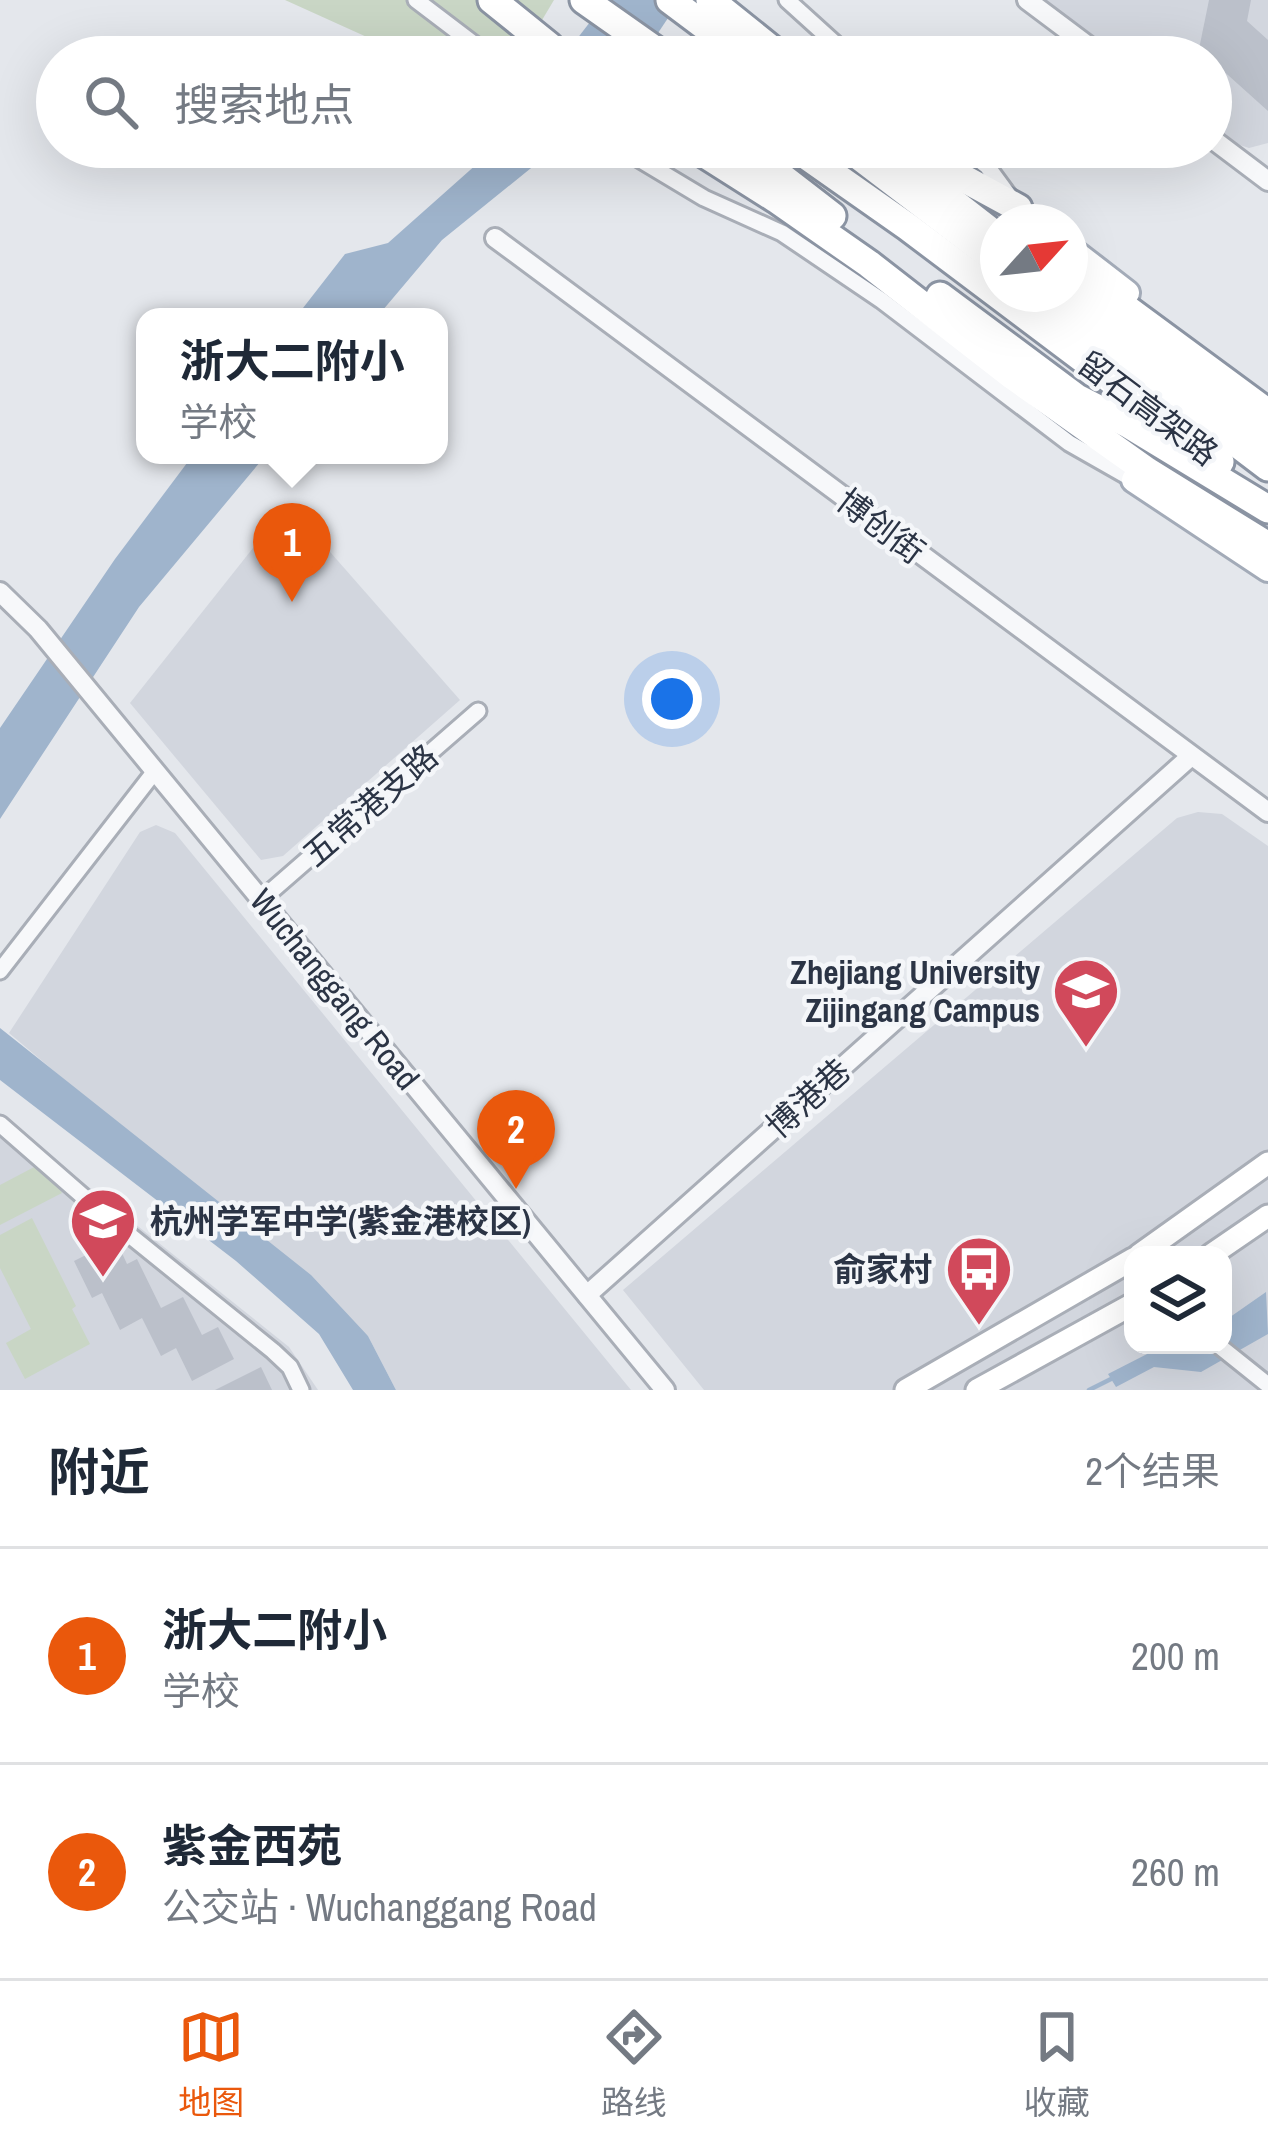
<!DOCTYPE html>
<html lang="zh">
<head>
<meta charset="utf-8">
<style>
  body { margin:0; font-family:"Archivo Narrow","Noto Sans SC",sans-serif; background:#f6f6f7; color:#1f2937 }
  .controls { position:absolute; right:36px; bottom:36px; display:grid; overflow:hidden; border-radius:24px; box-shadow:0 12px 48px #0002 }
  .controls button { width:108px; height:108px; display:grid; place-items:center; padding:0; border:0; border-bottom:3px solid #e0e1e3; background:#fff; color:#1f2937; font:60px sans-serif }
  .compass { position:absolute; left:980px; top:204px; width:108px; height:108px; border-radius:50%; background:#fff; box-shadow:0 12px 48px #0002; rotate:63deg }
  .you { position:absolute; left:672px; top:699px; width:42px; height:42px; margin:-30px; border:9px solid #fff; border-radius:50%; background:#1a73e8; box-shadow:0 0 0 18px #1a73e833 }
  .badge { display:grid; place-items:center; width:78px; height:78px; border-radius:50%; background:#ea580c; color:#fff; font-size:39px; font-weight:700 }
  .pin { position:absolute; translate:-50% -99px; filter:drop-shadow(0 3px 6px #0008) }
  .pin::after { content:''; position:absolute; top:63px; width:42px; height:36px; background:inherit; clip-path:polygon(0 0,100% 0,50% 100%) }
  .popup { position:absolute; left:136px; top:308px; width:312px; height:156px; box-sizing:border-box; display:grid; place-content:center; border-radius:24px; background:#fff; filter:drop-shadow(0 3px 9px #0005); font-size:39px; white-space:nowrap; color:#747a83 }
  .popup b { font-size:45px; color:#1f2937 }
  .popup::after { content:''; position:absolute; left:50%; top:100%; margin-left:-24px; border:24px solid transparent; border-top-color:#fff }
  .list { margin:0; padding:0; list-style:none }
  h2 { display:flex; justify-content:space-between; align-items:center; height:156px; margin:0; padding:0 48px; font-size:51px }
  h2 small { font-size:39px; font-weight:400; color:#747a83 }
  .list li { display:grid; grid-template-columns:78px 1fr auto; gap:36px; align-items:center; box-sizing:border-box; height:216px; padding:0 48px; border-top:3px solid #e0e1e3 }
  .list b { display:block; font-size:45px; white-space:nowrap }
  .list p { margin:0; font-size:39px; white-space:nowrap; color:#747a83 }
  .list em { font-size:39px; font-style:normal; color:#747a83 }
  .icon { flex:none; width:66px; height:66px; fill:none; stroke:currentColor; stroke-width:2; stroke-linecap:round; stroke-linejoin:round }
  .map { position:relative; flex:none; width:1268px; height:1390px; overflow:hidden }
  .search { position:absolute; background:#fff; box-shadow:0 12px 48px #0002; left:36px; right:36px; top:36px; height:132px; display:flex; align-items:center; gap:30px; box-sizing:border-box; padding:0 42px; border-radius:66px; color:#747a83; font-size:45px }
  .sheet { height:588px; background:#fff }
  nav { display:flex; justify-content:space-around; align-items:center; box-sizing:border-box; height:168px; border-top:3px solid #e0e1e3; background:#fff; font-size:33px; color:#747a83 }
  nav a { display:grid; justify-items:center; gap:6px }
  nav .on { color:#ea580c }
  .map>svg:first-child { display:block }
</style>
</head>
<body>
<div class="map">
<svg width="1268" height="1390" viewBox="0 0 1268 1390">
  <rect width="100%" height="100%" fill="#e4e7ec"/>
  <g fill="#d2d6de" fill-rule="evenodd">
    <polygon points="1046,0 1268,0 1268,143 1249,148 1231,142 1211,127 1211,57 1120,57"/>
    <polygon points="288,504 460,700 283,856 261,860 130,703"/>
    <path d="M 1198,812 L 1222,814 L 1268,846 L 1268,1390 L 704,1390 L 623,1290 L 1177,818 ZM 1133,1255 L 1223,1255 L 1223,1345 L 1133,1345 Z"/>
    <polygon points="156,825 175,833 631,1390 396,1390 368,1336 9,1033 140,832"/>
    <polygon points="0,1116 289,1347 318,1390 0,1390"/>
  </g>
  <g fill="#c9d6c5">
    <polygon points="285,0 554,0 520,57 411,57"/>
    <polygon points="38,1165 53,1176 62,1193 0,1225 0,1185"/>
    <polygon points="32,1218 76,1306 72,1309 90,1344 25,1379 6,1343 31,1329 0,1268 0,1235"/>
  </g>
  <g fill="#9fb4cc">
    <polygon points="607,0 680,0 642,57 563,57"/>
    <polygon points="496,147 557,147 442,240 377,317 296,317 345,254 388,243"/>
    <polygon points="193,455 266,455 139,607 0,819 0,728 115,559"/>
    <polygon points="0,1028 311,1275 368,1336 396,1390 353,1390 319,1334 236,1261 0,1080"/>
    <polygon points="1266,1292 1268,1334 1201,1372 1154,1367 1116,1387 1108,1374 1151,1352 1172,1353 1186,1345 1223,1345 1223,1322"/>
  </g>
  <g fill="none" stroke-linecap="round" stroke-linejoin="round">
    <polyline stroke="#9fb4cc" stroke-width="4.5" points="1089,1390 1113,1378"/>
  </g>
  <g fill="#bbc0ca">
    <polygon points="1209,0 1251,0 1247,21 1268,40 1268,111 1199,49"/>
    <polygon points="116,1240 127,1264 137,1259 161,1308 183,1297 202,1335 218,1327 234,1359 192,1381 176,1348 161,1356 142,1318 120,1330 102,1293 92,1298 74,1261"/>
    <polygon points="261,1367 272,1390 215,1390"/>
  </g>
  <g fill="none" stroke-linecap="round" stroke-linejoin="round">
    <g stroke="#a9aeb7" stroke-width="21">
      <g id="minor">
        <polyline points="416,0 491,57"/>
        <polyline points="787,0 850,57"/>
        <polyline points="619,147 704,198 782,233 881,300 1069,443 1134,480"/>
        <polyline points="963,147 987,166 1009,196"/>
        <polyline points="261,900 478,711"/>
        <polyline points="0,971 155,771"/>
        <polyline points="0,1124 101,1212 273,1351 290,1367 301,1390"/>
        <polyline points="1218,1345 1268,1385"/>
      </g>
    </g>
    <g stroke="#a9aeb7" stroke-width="24">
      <g id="tertiary">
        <polyline points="1027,0 1103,57"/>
        <polyline points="1211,138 1268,181"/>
        <polyline points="495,238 1268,812"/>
        <polyline points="0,592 38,629 665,1390"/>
        <polyline points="587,1295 1190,757"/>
      </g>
    </g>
    <g stroke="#a9aeb7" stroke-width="27">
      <g id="secondary">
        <polyline points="1139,1255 1268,1163"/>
        <polyline points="1211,1255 1268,1216"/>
        <polyline points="906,1390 1133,1259"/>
        <polyline points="977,1390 1133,1304"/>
      </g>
    </g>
    <g stroke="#a3abb8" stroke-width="30">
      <g id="primary">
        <polyline points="1070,249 1127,293"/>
        <polyline points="1134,480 1268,569"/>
      </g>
    </g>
    <g stroke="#8b94a3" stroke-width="33">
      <g id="trunk">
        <polyline points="584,0 665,57"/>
        <polyline points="670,0 746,57"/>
        <polyline points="710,0 781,57"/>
        <polyline points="694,147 776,199 869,264 1013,376 1147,471 1268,546"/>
        <polyline points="743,147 832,216"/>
        <polyline points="794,147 908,227 1220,462"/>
        <polyline points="847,147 998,262"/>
        <polyline points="882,147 998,237"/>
        <polyline points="915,152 1018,208"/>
        <polyline points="1070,267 1268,413"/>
        <polyline points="1070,293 1268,440"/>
        <polyline points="1040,294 1268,467"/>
        <polyline points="940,296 1077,398 1128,424 1268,509"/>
      </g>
    </g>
    <g stroke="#8b94a3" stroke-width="33">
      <polyline id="motorway" points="492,0 549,46"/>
    </g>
    <use href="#minor" stroke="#f7f8fa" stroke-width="15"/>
    <use href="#tertiary" stroke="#f7f8fa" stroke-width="18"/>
    <use href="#secondary" stroke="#fff" stroke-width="21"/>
    <use href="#primary" stroke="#fff" stroke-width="24"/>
    <use href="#trunk" stroke="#fff" stroke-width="27"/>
    <use href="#motorway" stroke="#fff" stroke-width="27"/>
  </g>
  <defs>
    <g id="university-pin" transform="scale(3.45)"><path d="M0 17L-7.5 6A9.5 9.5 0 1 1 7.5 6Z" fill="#d1495b" stroke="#f4f6f9"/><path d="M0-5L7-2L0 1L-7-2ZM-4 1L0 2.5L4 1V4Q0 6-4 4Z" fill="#fff"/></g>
    <g id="school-pin" transform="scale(3.45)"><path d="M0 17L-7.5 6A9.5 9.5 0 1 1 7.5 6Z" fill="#d1495b" stroke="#f4f6f9"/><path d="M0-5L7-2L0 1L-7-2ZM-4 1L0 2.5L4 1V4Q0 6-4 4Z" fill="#fff"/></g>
    <g id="bus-pin" transform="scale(3.45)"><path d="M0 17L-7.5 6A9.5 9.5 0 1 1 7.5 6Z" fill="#d1495b" stroke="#f4f6f9"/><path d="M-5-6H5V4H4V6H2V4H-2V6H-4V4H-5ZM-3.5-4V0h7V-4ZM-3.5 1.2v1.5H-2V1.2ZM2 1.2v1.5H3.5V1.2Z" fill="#fff"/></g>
  </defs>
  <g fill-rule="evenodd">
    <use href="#university-pin" x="1086" y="991"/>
    <use href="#school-pin" x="103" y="1221"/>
    <use href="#bus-pin" x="979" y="1269"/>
  </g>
  <g text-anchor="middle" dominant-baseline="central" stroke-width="9" stroke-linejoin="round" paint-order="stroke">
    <g font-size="33" fill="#2b3445" stroke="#f4f6f9">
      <text transform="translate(1148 408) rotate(37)">留石高架路</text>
      <text transform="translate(881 526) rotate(37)">博创街</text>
      <text transform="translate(370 805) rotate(-41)">五常港支路</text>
      <text transform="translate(335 989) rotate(51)">Wuchanggang Road</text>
      <text transform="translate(808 1098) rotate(-42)">博港巷</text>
    </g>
    <g font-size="33" font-weight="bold" fill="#2b3445" stroke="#f4f6f9" text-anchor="end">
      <text x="1040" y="972">Zhejiang University<tspan x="1040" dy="38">Zijingang Campus</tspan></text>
      <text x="150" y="1221" text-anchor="start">杭州学军中学(紫金港校区)</text>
      <text x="932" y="1269">俞家村</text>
    </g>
  </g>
</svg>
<div class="controls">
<button><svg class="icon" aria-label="layers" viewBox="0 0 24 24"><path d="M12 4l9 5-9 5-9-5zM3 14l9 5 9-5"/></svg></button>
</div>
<svg class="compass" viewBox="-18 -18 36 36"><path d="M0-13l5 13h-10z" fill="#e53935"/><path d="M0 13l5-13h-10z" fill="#747a83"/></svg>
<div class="you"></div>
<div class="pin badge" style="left:292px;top:602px">1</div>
<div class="popup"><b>浙大二附小</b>学校</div>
<div class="pin badge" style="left:516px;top:1189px">2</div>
<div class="search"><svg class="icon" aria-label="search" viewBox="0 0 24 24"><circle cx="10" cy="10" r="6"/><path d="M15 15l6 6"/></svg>搜索地点</div>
</div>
<section class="sheet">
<h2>附近<small>2个结果</small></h2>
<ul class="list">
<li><span class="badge">1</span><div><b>浙大二附小</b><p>学校</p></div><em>200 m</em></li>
<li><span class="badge">2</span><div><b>紫金西苑</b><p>公交站 · Wuchanggang Road</p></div><em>260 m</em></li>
</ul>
</section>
<nav>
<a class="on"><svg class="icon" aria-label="map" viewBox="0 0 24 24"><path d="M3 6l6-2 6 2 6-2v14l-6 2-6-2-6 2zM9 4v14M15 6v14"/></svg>地图</a>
<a><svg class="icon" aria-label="directions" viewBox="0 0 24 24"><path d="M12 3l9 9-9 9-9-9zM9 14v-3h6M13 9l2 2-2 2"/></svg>路线</a>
<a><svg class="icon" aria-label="saved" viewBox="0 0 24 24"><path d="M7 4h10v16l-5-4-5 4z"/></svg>收藏</a>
</nav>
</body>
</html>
